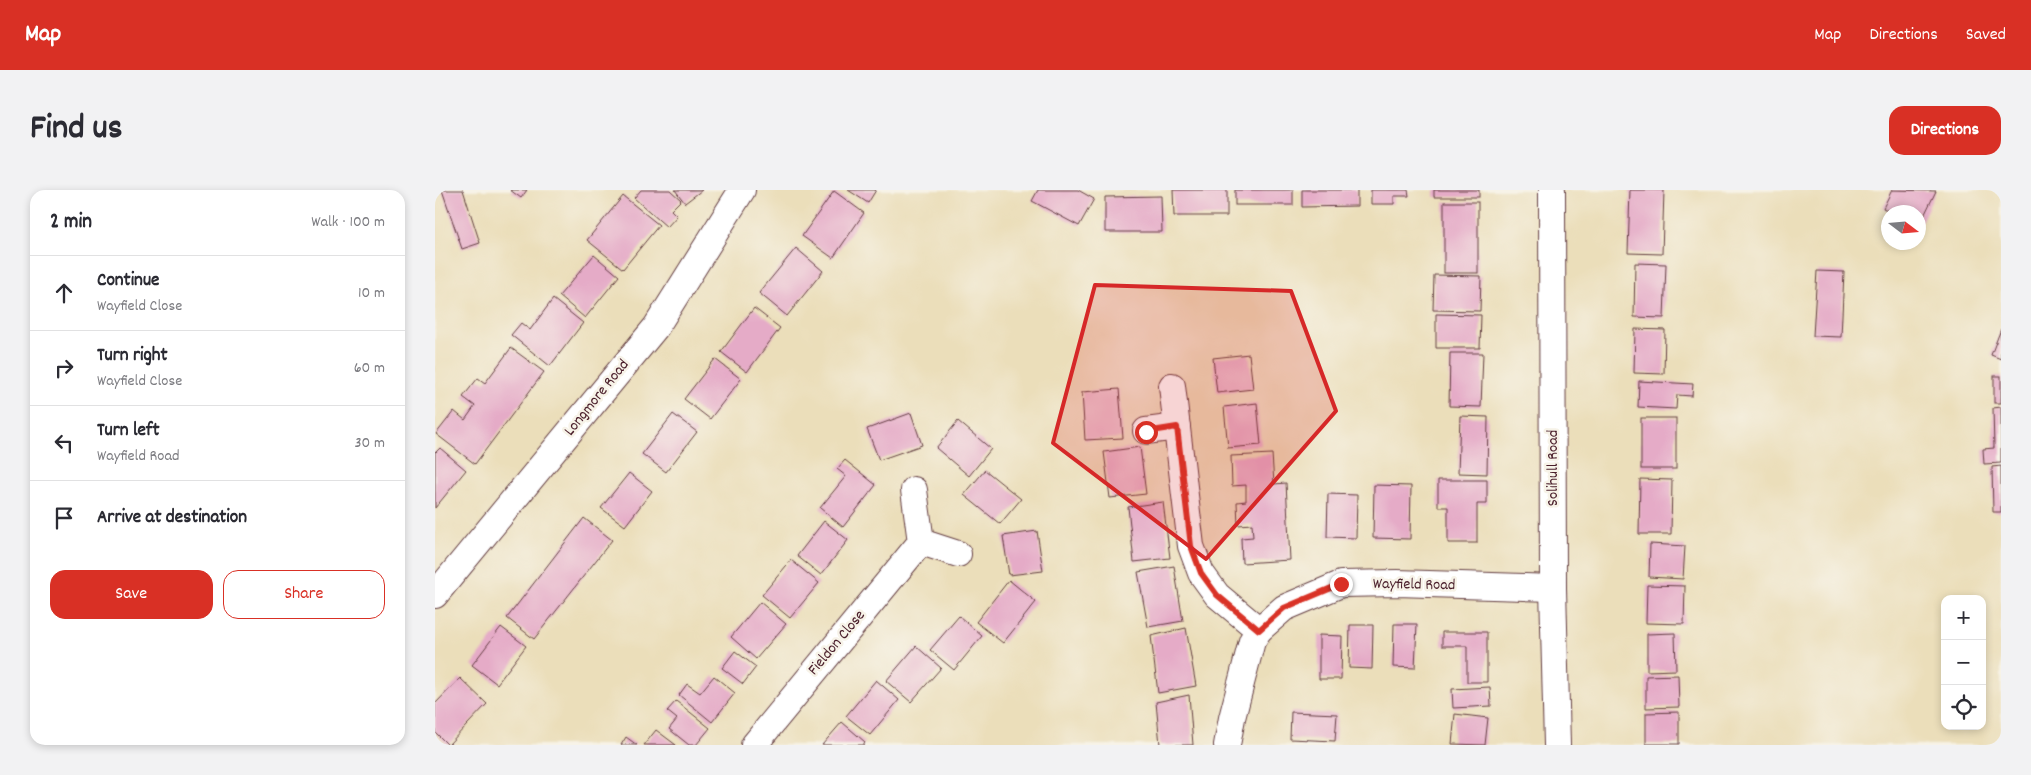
<!DOCTYPE html>
<html lang="en">
<head>
<meta charset="utf-8">
<style>
  body { margin:0; font-family:Dekko,sans-serif; background:#f2f2f3; color:#2b2b33 }
  .controls { position:absolute; right:15px; bottom:15px; display:grid; overflow:hidden; border-radius:10px; box-shadow:0 2px 8px #0003 }
  .controls button { width:45px; height:45px; display:grid; place-items:center; padding:0; border:0; border-bottom:1px solid #e1e1e2; background:#fff; color:#2b2b33; font:25px sans-serif }
  .compass { position:absolute; left:1446px; top:15px; width:45px; height:45px; border-radius:50%; background:#fff; box-shadow:0 2px 8px #0003; rotate:106deg }
  .stop { position:absolute; width:15px; height:15px; margin:-11px; border:4px solid #d93025; border-radius:50%; background:#fff }
  .stop.end { background:#d93025; border-color:#fff; box-shadow:0 1px 5px #0008 }
  .list { margin:0; padding:0; list-style:none }
  h2 { display:flex; justify-content:space-between; align-items:center; height:65px; margin:0; padding:0 20px; font-size:21px }
  h2 small { font-size:16px; font-weight:400; color:#7c7c81 }
  .list li { display:grid; grid-template-columns:32px 1fr auto; gap:15px; align-items:center; box-sizing:border-box; height:75px; padding:0 20px; border-top:1px solid #e1e1e2 }
  .list b { display:block; font-size:19px; white-space:nowrap }
  .list p { margin:0; font-size:16px; white-space:nowrap; color:#7c7c81 }
  .list em { font-size:16px; font-style:normal; color:#7c7c81 }
  .actions { display:flex; gap:10px; padding:15px 20px }
  .actions a { flex:1; padding:11px 0; border:1px solid #d93025; border-radius:15px; text-align:center; font-size:18px; color:#d93025 }
  .actions .main { background:#d93025; color:#fff }
  .icon { flex:none; width:28px; height:28px; fill:none; stroke:currentColor; stroke-width:2; stroke-linecap:round; stroke-linejoin:round }
  .map { position:relative; flex:none; width:1566px; height:555px; overflow:hidden; border-radius:15px }
  header { display:flex; align-items:center; gap:30px; box-sizing:border-box; height:70px; padding:0 25px; background:#d93025; color:#fff }
  header strong { font-size:24px }
  nav { display:flex; gap:28px; margin-inline-start:auto; font-size:18px }
  .intro { display:flex; align-items:center; justify-content:space-between; box-sizing:border-box; height:120px; padding:0 30px }
  h1 { margin:0; font-size:35px }
  .button { padding:12px 22px; border-radius:15px; background:#d93025; color:#fff; font-size:18px; font-weight:700 }
  main { display:flex; gap:30px; padding:0 30px }
  aside { flex:1; background:#fff; border-radius:15px; box-shadow:0 2px 8px #0003 }
  .map>svg:first-child { display:block }
</style>
</head>
<body>
<header>
<strong>Map</strong>
<nav><a>Map</a><a>Directions</a><a>Saved</a></nav>
</header>
<div class="intro"><h1>Find us</h1><a class="button">Directions</a></div>
<main>
<aside>
<h2>2 min<small>Walk · 100 m</small></h2>
<ul class="list">
<li><svg class="icon" aria-label="ahead" viewBox="0 0 24 24"><path d="M12 20V5M6 11l6-6 6 6"/></svg><div><b>Continue</b><p>Wayfield Close</p></div><em>10 m</em></li>
<li><svg class="icon" aria-label="right" viewBox="0 0 24 24"><path d="M7 20v-9h11M14 6l5 5-5 5"/></svg><div><b>Turn right</b><p>Wayfield Close</p></div><em>60 m</em></li>
<li><svg class="icon" aria-label="left" viewBox="0 0 24 24"><path d="M17 20v-9H6M10 6l-5 5 5 5"/></svg><div><b>Turn left</b><p>Wayfield Road</p></div><em>30 m</em></li>
<li><svg class="icon" aria-label="arrive" viewBox="0 0 24 24"><path d="M6 21V4h12l-3 4 3 4H6"/></svg><div><b>Arrive at destination</b></div></li>
</ul>
<div class="actions"><a class="main">Save</a><a>Share</a></div>
</aside>
<div class="map">
<svg width="1566" height="555" viewBox="0 0 1566 555">
  <rect width="100%" height="100%" fill="#f7f3e8"/>
  <filter id="ink" filterUnits="userSpaceOnUse"><feTurbulence type="fractalNoise" baseFrequency=".02" numOctaves="2"/><feDisplacementMap in="SourceGraphic" scale="10" xChannelSelector="R" yChannelSelector="G"/><feConvolveMatrix kernelMatrix="1 2 1 2 8 2 1 2 1" color-interpolation-filters="sRGB"/></filter>
  <filter id="wash" filterUnits="userSpaceOnUse"><feTurbulence type="fractalNoise" baseFrequency=".0096" numOctaves="4" result="noise"/><feDisplacementMap in="SourceGraphic" scale="20" xChannelSelector="R" yChannelSelector="G"/><feGaussianBlur stdDeviation="1.12" result="paint"/><feColorMatrix in="noise" values="0 0 0 0 0 0 0 0 0 0 0 0 0 0 0 0 0 1.4 0 .05"/><feComposite in="paint" operator="in"/></filter>
  <g filter="url(#wash)">
    <rect width="100%" height="100%" fill="#ebdeba"/>
    <g id="blocks">
      <g fill="#e5abc7">
        <polygon points="7,0 28,0 45,53 27,59"/>
        <polygon points="75,0 92,0 86,8"/>
        <polygon points="206,0 235,0 246,10 236,20 242,26 232,37 199,8"/>
        <polygon points="240,0 267,0 250,13"/>
        <polygon points="413,0 441,0 433,13"/>
        <polygon points="603,0 643,0 659,9 644,36 597,11"/>
        <polygon points="738,0 792,0 792,26 739,26"/>
        <rect x="800" y="0" width="58" height="15"/>
        <polygon points="867,0 922,0 922,16 867,17"/>
        <polygon points="936,0 973,0 974,6 959,6 959,14 936,14"/>
        <rect x="999" y="0" width="45" height="7"/>
        <polygon points="1195,0 1229,0 1227,64 1193,63"/>
        <polygon points="1457,0 1501,1 1484,36 1484,22 1456,22 1448,18"/>
        <polygon points="399,1 429,23 398,68 367,46"/>
        <polygon points="188,6 224,35 188,79 152,50"/>
        <polygon points="726,6 727,42 670,42 670,7"/>
        <rect x="1009" y="12" width="34" height="71"/>
        <polygon points="361,58 388,81 352,126 324,103"/>
        <polygon points="159,65 184,86 150,128 124,106"/>
        <polygon points="1200,73 1231,74 1229,128 1199,127"/>
        <polygon points="1382,81 1409,82 1406,147 1378,146"/>
        <polygon points="999,85 1046,86 1045,121 998,120"/>
        <polygon points="118,109 148,133 115,176 76,145 86,133 95,140"/>
        <polygon points="319,118 345,138 312,182 286,162"/>
        <polygon points="1001,124 1046,125 1045,158 1001,158"/>
        <polygon points="1200,139 1230,140 1229,184 1199,183"/>
        <polygon points="1566,139 1566,169 1556,165"/>
        <polygon points="76,158 109,182 40,274 1,244 19,221 30,230 40,216 28,207 43,188 50,193"/>
        <polygon points="1015,163 1048,163 1046,217 1014,216"/>
        <polygon points="814,164 818,199 782,203 778,168"/>
        <polygon points="280,169 306,189 275,229 249,209"/>
        <rect x="1559" y="186" width="7" height="27"/>
        <polygon points="1204,191 1258,194 1257,206 1242,205 1241,219 1203,217"/>
        <polygon points="684,199 688,248 650,250 647,202"/>
        <polygon points="822,213 826,255 793,258 789,217"/>
        <polygon points="1566,217 1566,273 1549,274 1548,259 1559,258 1558,218"/>
        <polygon points="476,223 487,255 444,270 432,239"/>
        <polygon points="238,224 262,242 231,282 207,264"/>
        <polygon points="1025,226 1053,227 1052,284 1023,283"/>
        <rect x="1206" y="228" width="35" height="51"/>
        <polygon points="523,231 556,259 534,286 501,258"/>
        <polygon points="705,257 711,304 675,308 669,262"/>
        <polygon points="5,258 31,280 0,318 0,261 1,262"/>
        <polygon points="837,264 839,294 851,293 855,370 807,373 806,348 818,347 817,334 803,335 802,312 811,311 811,295 797,296 796,266"/>
        <polygon points="410,270 441,295 408,337 385,318 411,286 402,279"/>
        <polygon points="1566,276 1566,322 1558,322 1557,277"/>
        <polygon points="550,280 586,309 565,334 529,305"/>
        <polygon points="194,283 217,301 190,336 166,318"/>
        <polygon points="1205,289 1237,290 1236,344 1204,344"/>
        <polygon points="1003,290 1052,290 1052,314 1042,314 1042,353 1013,353 1013,317 1003,317"/>
        <polygon points="939,295 976,296 975,349 938,348"/>
        <polygon points="893,304 922,305 921,348 892,347"/>
        <polygon points="728,312 735,368 699,372 693,317"/>
        <polygon points="149,328 177,350 99,449 72,428"/>
        <polygon points="389,331 413,350 386,385 362,366"/>
        <polygon points="602,341 608,381 574,385 568,346"/>
        <polygon points="1215,354 1250,356 1248,389 1214,387"/>
        <polygon points="356,370 384,393 355,428 327,405"/>
        <polygon points="739,376 748,431 713,437 703,382"/>
        <polygon points="574,390 601,412 568,453 541,432"/>
        <polygon points="1212,395 1250,396 1249,434 1211,433"/>
        <polygon points="325,412 351,434 321,469 296,447"/>
        <polygon points="524,426 547,446 519,480 495,460"/>
        <polygon points="959,434 982,434 980,478 958,477"/>
        <polygon points="915,435 938,435 937,479 914,478"/>
        <polygon points="66,437 91,456 62,494 37,475"/>
        <polygon points="751,438 761,496 723,503 716,446"/>
        <polygon points="1007,442 1052,442 1052,492 1032,492 1032,456 1007,456"/>
        <polygon points="1240,443 1241,480 1212,481 1212,444"/>
        <polygon points="884,445 907,446 906,489 884,489"/>
        <polygon points="481,456 506,478 476,512 451,491"/>
        <polygon points="300,461 321,477 308,494 287,478"/>
        <polygon points="1243,485 1244,517 1211,518 1211,486"/>
        <polygon points="279,486 300,503 277,532 244,505 252,494 265,503"/>
        <polygon points="25,488 52,514 13,555 0,542 0,514"/>
        <polygon points="441,490 464,510 435,545 411,526"/>
        <polygon points="1055,497 1056,516 1018,518 1017,499"/>
        <polygon points="754,505 758,555 725,555 721,512"/>
        <polygon points="241,511 275,538 261,555 254,555 234,539 242,529 232,521"/>
        <polygon points="856,522 902,524 900,551 855,549"/>
        <polygon points="1244,522 1244,554 1211,554 1211,523"/>
        <polygon points="1020,524 1053,528 1050,555 1017,554"/>
        <polygon points="407,532 430,552 428,555 387,555"/>
        <polygon points="221,540 241,555 209,555"/>
        <polygon points="191,547 202,555 186,555"/>
      </g>
    </g>
  </g>
  <g filter="url(#ink)">
    <use href="#blocks" fill-opacity="0" stroke="#623c40" stroke-width="1"/>
    <g fill="none" stroke-linecap="round" stroke-linejoin="round">
      <g stroke="#623c40" stroke-width="28">
        <g id="minor">
          <polyline points="1117,0 1118,398 1122,555"/>
          <polyline points="737,196 756,356 766,383 782,405 824,440"/>
          <polyline points="711,241 742,237"/>
          <polyline points="479,300 486,352 523,364"/>
          <polyline points="0,405 221,137 307,0"/>
          <polyline points="319,555 486,352"/>
          <polyline points="792,555 797,528 817,451 824,440 849,418 906,394 962,393 1118,398"/>
        </g>
      </g>
      <use href="#minor" stroke="#fff" stroke-width="26"/>
    </g>
  </g>
  <g fill="none" stroke-linecap="round" stroke-linejoin="round" filter="url(#ink)">
    <polyline stroke="#d93025" stroke-width="6" points="711,242 742,237 756,356 766,383 782,405 824,440 849,418 906,394"/>
  </g>
  <path fill="#d62828" fill-opacity="0.2" stroke="#d62828" stroke-width="4" stroke-linejoin="round" d="M 660,95 L 856,101 L 901,221 L 771,369 L 618,253 Z"/>
  <g text-anchor="middle" dominant-baseline="central" stroke-width="5" stroke-linejoin="round" paint-order="stroke">
    <g font-size="16" fill="#4a1f2b" stroke="#f7f3e8">
      <text transform="translate(162 208) rotate(-51)">Longmore Road</text>
      <text transform="translate(1118 278) rotate(-90)">Solihull Road</text>
      <text transform="translate(979 395) rotate(1)">Wayfield Road</text>
      <text transform="translate(402 453) rotate(-50)">Fieldon Close</text>
    </g>
  </g>
</svg>
<div class="controls">
<button>+</button>
<button>−</button>
<button><svg class="icon" aria-label="locate" viewBox="0 0 24 24"><circle cx="12" cy="12" r="6"/><path d="M12 2v4M12 18v4M2 12h4M18 12h4"/></svg></button>
</div>
<svg class="compass" viewBox="-18 -18 36 36"><path d="M0-13l5 13h-10z" fill="#e53935"/><path d="M0 13l5-13h-10z" fill="#7c7c81"/></svg>
<div class="stop" style="left:711px;top:242px"></div>
<div class="stop end" style="left:906px;top:394px"></div>
</div>
</main>
</body>
</html>
